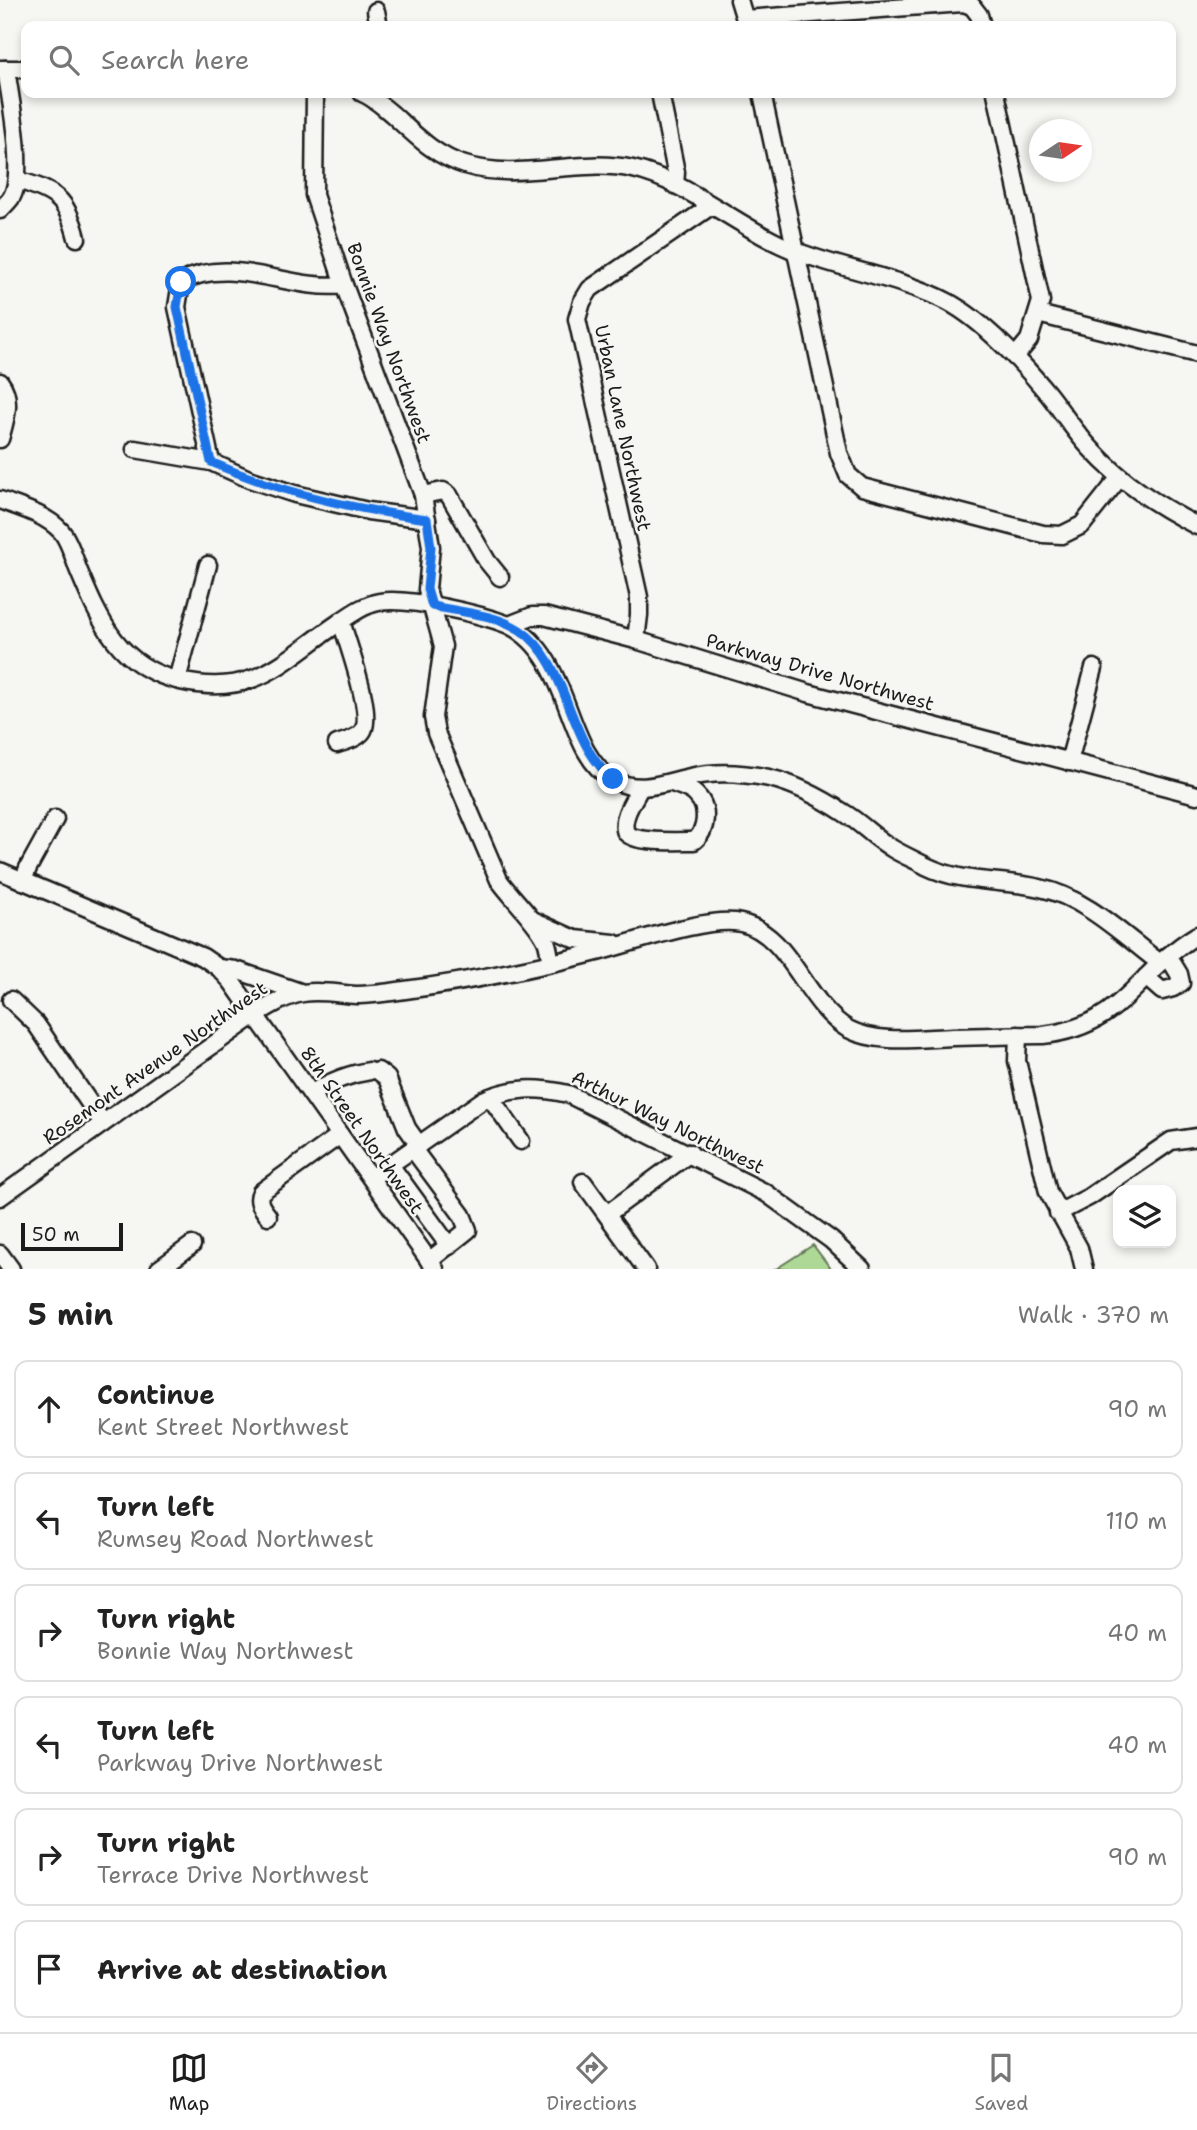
<!DOCTYPE html>
<html lang="en">
<head>
<meta charset="utf-8">
<style>
  body { margin:0; font-family:"Shantell Sans",sans-serif; background:#f6f6f6; color:#222 }
  .controls { position:absolute; right:21px; bottom:21px; display:grid; overflow:hidden; border-radius:14px; box-shadow:0 4px 10px #0003 }
  .controls button { width:63px; height:63px; display:grid; place-items:center; padding:0; border:0; border-bottom:2px solid #e0e0e0; background:#fff; color:#222; font:35px sans-serif }
  .compass { position:absolute; left:1029px; top:119px; width:63px; height:63px; border-radius:50%; background:#fff; box-shadow:0 4px 10px #0003; rotate:77deg }
  .scale { position:absolute; left:21px; bottom:18px; width:102px; box-sizing:border-box; padding-left:7px; border:4px solid #1c1c1c; border-top:0; font-size:19px; line-height:24px; white-space:nowrap; color:#1c1c1c; -webkit-text-stroke:5px #f6f6f2; paint-order:stroke }
  .stop { position:absolute; width:21px; height:21px; margin:-16px; border:5px solid #1a73e8; border-radius:50%; background:#fff }
  .stop.end { background:#1a73e8; border-color:#fff; box-shadow:0 2px 7px #0008 }
  .list { margin:0; padding:0; list-style:none }
  h2 { display:flex; justify-content:space-between; align-items:center; height:91px; margin:0; padding:0 28px; font-size:30px }
  h2 small { font-size:23px; font-weight:400; color:#767676 }
  .list li { display:grid; grid-template-columns:46px 1fr auto; gap:21px; align-items:center; box-sizing:border-box; height:98px; margin:0 14px 14px; padding:0 14px; border:2px solid #e0e0e0; border-radius:14px }
  .list b { display:block; font-size:26px; white-space:nowrap }
  .list p { margin:0; font-size:23px; white-space:nowrap; color:#767676 }
  .list em { font-size:23px; font-style:normal; color:#767676 }
  .icon { flex:none; width:38px; height:38px; fill:none; stroke:currentColor; stroke-width:2; stroke-linecap:round; stroke-linejoin:round }
  .map { position:relative; flex:none; width:1197px; height:1269px; overflow:hidden }
  .search { position:absolute; background:#fff; box-shadow:0 4px 10px #0003; left:21px; right:21px; top:21px; height:77px; display:flex; align-items:center; gap:18px; box-sizing:border-box; padding:0 24px; border-radius:14px; color:#767676; font-size:26px }
  .sheet { height:763px; background:#fff }
  nav { display:flex; justify-content:space-around; align-items:center; box-sizing:border-box; height:98px; border-top:2px solid #e0e0e0; background:#fff; font-size:19px; color:#767676 }
  nav a { display:grid; justify-items:center; gap:4px }
  nav .on { color:#1c1c1c }
  .map>svg:first-child { display:block }
</style>
</head>
<body>
<div class="map">
<svg width="1197" height="1269" viewBox="0 0 1197 1269">
  <rect width="100%" height="100%" fill="#f6f6f2"/>
  <filter id="ink" filterUnits="userSpaceOnUse"><feTurbulence type="fractalNoise" baseFrequency=".0143" numOctaves="2"/><feDisplacementMap in="SourceGraphic" scale="14" xChannelSelector="R" yChannelSelector="G"/><feConvolveMatrix kernelMatrix="1 2 1 2 8 2 1 2 1" color-interpolation-filters="sRGB"/></filter>
  <g filter="url(#ink)">
    <polygon fill="#aed896" stroke="#657a59" stroke-width="2" points="813,1245 831,1269 776,1269"/>
    <g fill="none" stroke-linecap="round" stroke-linejoin="round">
      <g stroke="#1c1c1c" stroke-width="21">
        <g id="minor">
          <polyline points="739,0 747,26"/>
          <polyline points="972,6 979,15 982,26"/>
          <polyline points="376,11 379,26"/>
          <polyline points="745,19 963,3 972,6"/>
          <polyline points="0,69 26,69"/>
          <path d="M 315,93 L 314,195 L 344,285 L 423,495 L 431,547 L 427,589 L 443,646 L 433,717 L 436,733 L 499,880 C 511,897 539,924 546,941 C 549,947 549,956 551,963"/>
          <path d="M 362,93 C 373,97 382,106 392,114 C 414,134 435,156 465,165 C 520,182 577,157 633,169 C 688,181 742,231 798,252 C 845,270 904,279 948,302 C 982,320 1024,364 1049,395 C 1063,413 1075,432 1091,449 C 1122,483 1157,505 1197,526"/>
          <polyline points="660,93 676,172 675,185"/>
          <polyline points="762,93 839,453 848,475 862,487 1043,534 1062,535 1082,525 1120,477"/>
          <polyline points="996,93 1041,301 1029,340 1015,357"/>
          <path d="M 17,180 C 55,191 67,198 77,238"/>
          <path d="M 0,210 C 4,206 8,202 11,198 C 26,175 10,97 6,69"/>
          <polyline points="1038,314 1197,354"/>
          <path d="M 0,382 C 13,399 5,421 0,439"/>
          <polyline points="135,449 211,462 249,479 295,494 368,511 427,519"/>
          <path d="M 211,462 L 177,307 L 181,282 C 232,254 291,292 344,285"/>
          <polyline points="423,495 443,491 449,495 487,561 500,577"/>
          <path d="M 0,500 C 21,508 45,514 61,531 C 69,540 74,558 78,569 C 100,622 119,667 180,681 C 255,698 281,662 337,624 C 350,615 363,605 379,602 C 409,597 480,614 509,625 L 532,616 L 544,616 L 636,640 L 808,693 L 1197,795"/>
          <path d="M 509,625 C 573,657 563,752 613,780 C 640,794 663,783 690,777 C 715,771 744,773 769,778 C 796,784 823,799 846,814 C 862,824 876,839 893,849 C 903,855 915,860 926,866 C 963,884 1001,879 1040,888 C 1085,897 1124,936 1160,963"/>
          <polyline points="636,640 639,615 639,597 577,319 582,302 590,289 711,206"/>
          <polyline points="177,680 208,565"/>
          <path d="M 337,744 C 346,741 356,739 362,732 C 375,716 347,642 341,621"/>
          <polyline points="1069,762 1094,668"/>
          <path d="M 640,788 C 634,800 622,816 625,830 C 627,844 681,841 694,841 C 707,831 709,808 697,796 C 692,789 680,786 672,783"/>
          <polyline points="0,871 203,957 219,968 231,981 435,1269"/>
          <polyline points="23,881 28,868 55,819"/>
          <polyline points="535,921 575,939 614,943"/>
          <polyline points="219,968 236,970 300,992"/>
          <polyline points="1146,977 1162,991 1173,988 1181,983 1179,974 1168,956"/>
          <polyline points="11,1000 36,1024 103,1123"/>
          <polyline points="1018,1035 1017,1061 1048,1192 1079,1248 1084,1269"/>
          <polyline points="378,1071 387,1078 407,1128 419,1145"/>
          <path d="M 311,1094 C 329,1082 348,1074 370,1071"/>
          <polyline points="490,1097 521,1141"/>
          <polyline points="413,1149 462,1215 468,1230 429,1261"/>
          <polyline points="390,1165 449,1246"/>
          <path d="M 371,1178 L 483,1100 C 512,1087 537,1087 568,1094 L 766,1193 L 831,1240 L 862,1269"/>
          <polyline points="583,1182 646,1269"/>
          <path d="M 0,1197 L 255,1015 C 270,1006 285,996 303,993 C 320,990 338,994 356,995 C 370,995 384,993 398,991 C 466,982 535,968 601,951 C 635,942 709,916 741,923 C 790,933 805,1004 848,1029 C 879,1045 920,1038 953,1037 C 983,1036 1013,1035 1043,1035 C 1125,1026 1135,972 1197,935"/>
          <polyline points="1058,1213 1089,1197 1171,1141 1197,1137"/>
          <polyline points="607,1214 690,1153"/>
          <path d="M 268,1216 C 262,1208 256,1201 261,1192 L 340,1135"/>
          <polyline points="0,1254 11,1269"/>
          <polyline points="159,1269 192,1245"/>
        </g>
      </g>
      <use href="#minor" stroke="#f6f6f2" stroke-width="16"/>
    </g>
  </g>
  <g fill="none" stroke-linecap="round" stroke-linejoin="round" filter="url(#ink)">
    <path stroke="#1a73e8" stroke-width="9" d="M 181,282 L 177,307 L 211,462 C 280,493 352,509 427,519 L 431,547 L 427,589 L 432,606 C 460,612 495,614 520,630 C 570,663 566,742 613,779"/>
  </g>
  <g text-anchor="middle" dominant-baseline="central" stroke-width="5" stroke-linejoin="round" paint-order="stroke">
    <g font-size="19" fill="#1c1c1c" stroke="#f6f6f2">
      <text transform="translate(389 343) rotate(70)">Bonnie Way Northwest</text>
      <text transform="translate(623 428) rotate(78)">Urban Lane Northwest</text>
      <text transform="translate(820 672) rotate(16)">Parkway Drive Northwest</text>
      <text transform="translate(155 1063) rotate(-35)">Rosemont Avenue Northwest</text>
      <text transform="translate(668 1122) rotate(26)">Arthur Way Northwest</text>
      <text transform="translate(362 1130) rotate(55)">8th Street Northwest</text>
    </g>
  </g>
</svg>
<div class="controls">
<button><svg class="icon" aria-label="layers" viewBox="0 0 24 24"><path d="M12 4l9 5-9 5-9-5zM3 14l9 5 9-5"/></svg></button>
</div>
<svg class="compass" viewBox="-18 -18 36 36"><path d="M0-13l5 13h-10z" fill="#e53935"/><path d="M0 13l5-13h-10z" fill="#767676"/></svg>
<div class="scale">50 m</div>
<div class="stop" style="left:181px;top:282px"></div>
<div class="stop end" style="left:613px;top:779px"></div>
<div class="search"><svg class="icon" aria-label="search" viewBox="0 0 24 24"><circle cx="10" cy="10" r="6"/><path d="M15 15l6 6"/></svg>Search here</div>
</div>
<section class="sheet">
<h2>5 min<small>Walk · 370 m</small></h2>
<ul class="list">
<li><svg class="icon" aria-label="ahead" viewBox="0 0 24 24"><path d="M12 20V5M6 11l6-6 6 6"/></svg><div><b>Continue</b><p>Kent Street Northwest</p></div><em>90 m</em></li>
<li><svg class="icon" aria-label="left" viewBox="0 0 24 24"><path d="M17 20v-9H6M10 6l-5 5 5 5"/></svg><div><b>Turn left</b><p>Rumsey Road Northwest</p></div><em>110 m</em></li>
<li><svg class="icon" aria-label="right" viewBox="0 0 24 24"><path d="M7 20v-9h11M14 6l5 5-5 5"/></svg><div><b>Turn right</b><p>Bonnie Way Northwest</p></div><em>40 m</em></li>
<li><svg class="icon" aria-label="left" viewBox="0 0 24 24"><path d="M17 20v-9H6M10 6l-5 5 5 5"/></svg><div><b>Turn left</b><p>Parkway Drive Northwest</p></div><em>40 m</em></li>
<li><svg class="icon" aria-label="right" viewBox="0 0 24 24"><path d="M7 20v-9h11M14 6l5 5-5 5"/></svg><div><b>Turn right</b><p>Terrace Drive Northwest</p></div><em>90 m</em></li>
<li><svg class="icon" aria-label="arrive" viewBox="0 0 24 24"><path d="M6 21V4h12l-3 4 3 4H6"/></svg><div><b>Arrive at destination</b></div></li>
</ul>
</section>
<nav>
<a class="on"><svg class="icon" aria-label="map" viewBox="0 0 24 24"><path d="M3 6l6-2 6 2 6-2v14l-6 2-6-2-6 2zM9 4v14M15 6v14"/></svg>Map</a>
<a><svg class="icon" aria-label="directions" viewBox="0 0 24 24"><path d="M12 3l9 9-9 9-9-9zM9 14v-3h6M13 9l2 2-2 2"/></svg>Directions</a>
<a><svg class="icon" aria-label="saved" viewBox="0 0 24 24"><path d="M7 4h10v16l-5-4-5 4z"/></svg>Saved</a>
</nav>
</body>
</html>
